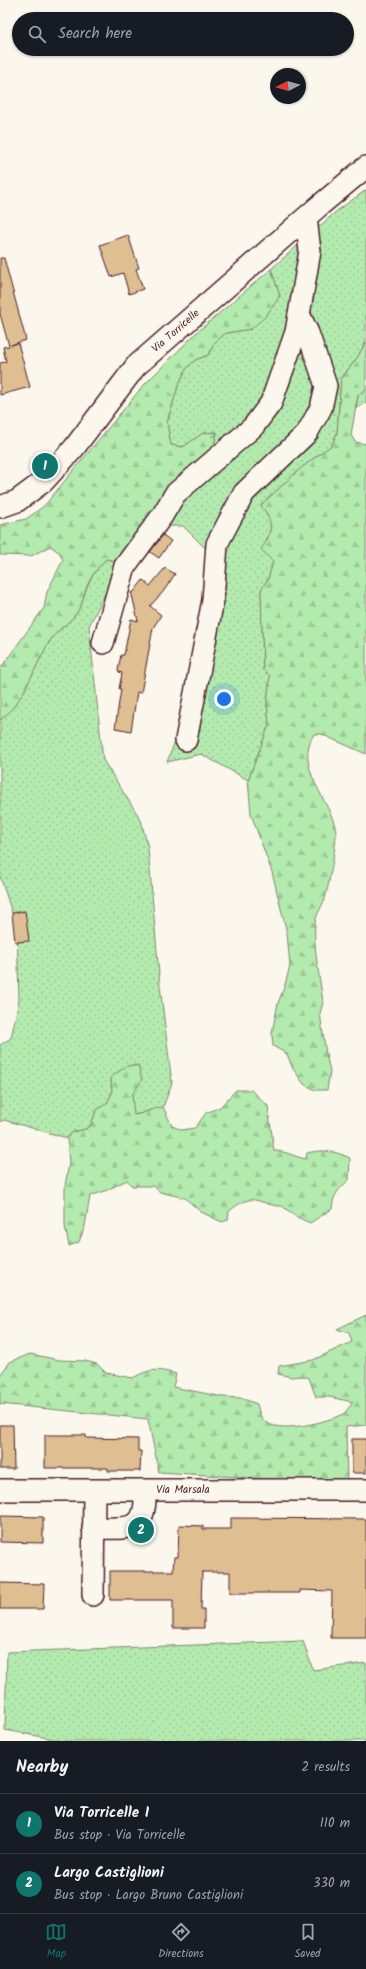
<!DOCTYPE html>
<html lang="en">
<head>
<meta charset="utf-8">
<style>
  body { margin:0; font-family:Kalam,sans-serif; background:#20242c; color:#f1f3f6 }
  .compass { position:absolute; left:270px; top:68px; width:36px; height:36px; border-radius:50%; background:#171b24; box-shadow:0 1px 3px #0004; rotate:264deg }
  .you { position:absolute; left:224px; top:699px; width:14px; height:14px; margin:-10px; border:3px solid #fff; border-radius:50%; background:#1a73e8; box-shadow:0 0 0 6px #1a73e833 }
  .badge { display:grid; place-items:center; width:26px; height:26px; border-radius:50%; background:#0f766e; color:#fff; font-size:13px; font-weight:700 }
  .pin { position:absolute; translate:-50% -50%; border:2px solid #fff; box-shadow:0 1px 4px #0006 }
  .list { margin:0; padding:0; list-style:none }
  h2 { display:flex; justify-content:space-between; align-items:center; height:52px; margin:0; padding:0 16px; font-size:17px }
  h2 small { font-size:13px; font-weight:400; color:#9ea1a6 }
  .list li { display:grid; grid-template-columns:26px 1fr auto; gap:12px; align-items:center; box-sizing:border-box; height:60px; padding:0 16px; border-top:1px solid #363941 }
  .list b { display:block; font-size:15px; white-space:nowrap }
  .list p { margin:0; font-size:13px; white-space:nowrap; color:#9ea1a6 }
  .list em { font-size:13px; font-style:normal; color:#9ea1a6 }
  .icon { flex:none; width:22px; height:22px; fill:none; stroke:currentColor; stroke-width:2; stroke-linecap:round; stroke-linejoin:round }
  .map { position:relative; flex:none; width:366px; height:1741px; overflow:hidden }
  .search { position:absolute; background:#171b24; box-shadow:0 1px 3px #0004; left:12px; right:12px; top:12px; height:44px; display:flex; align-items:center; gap:10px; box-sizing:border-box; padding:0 14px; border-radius:22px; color:#9ea1a6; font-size:15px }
  .sheet { height:172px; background:#171b24 }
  nav { display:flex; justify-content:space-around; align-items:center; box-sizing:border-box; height:56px; border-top:1px solid #363941; background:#171b24; font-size:11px; color:#9ea1a6 }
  nav a { display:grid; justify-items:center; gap:2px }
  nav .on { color:#0f766e }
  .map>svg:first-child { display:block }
</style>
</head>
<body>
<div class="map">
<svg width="366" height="1741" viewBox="0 0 366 1741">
  <defs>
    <pattern id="grass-dots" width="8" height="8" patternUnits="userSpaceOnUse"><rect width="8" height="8" fill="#b3ebaf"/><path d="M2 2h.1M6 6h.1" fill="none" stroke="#9bc997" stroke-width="1.8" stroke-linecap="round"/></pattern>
    <pattern id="forest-firs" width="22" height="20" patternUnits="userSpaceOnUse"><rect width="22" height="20" fill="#b3ebaf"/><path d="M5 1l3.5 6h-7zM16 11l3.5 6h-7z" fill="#9bc997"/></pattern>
  </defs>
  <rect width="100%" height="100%" fill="#fbf7ec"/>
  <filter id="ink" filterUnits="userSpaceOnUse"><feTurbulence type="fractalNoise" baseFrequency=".025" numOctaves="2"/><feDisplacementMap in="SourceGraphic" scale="8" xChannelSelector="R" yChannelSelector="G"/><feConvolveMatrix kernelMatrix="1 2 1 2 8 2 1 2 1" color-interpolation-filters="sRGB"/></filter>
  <g filter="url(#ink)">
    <g fill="url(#grass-dots)" stroke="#7e856d">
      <polygon points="366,190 366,342 357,358 341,379 337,433 332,445 301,468 261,505 268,515 272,524 266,542 273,562 268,579 261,590 263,669 270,676 267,703 269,725 248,780 201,754 167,762 198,681 212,555 183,526 153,526 209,466 217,432 203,433 183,447 171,445 167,423 178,386 186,369 195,360 208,355 215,342 226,333 251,329 280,296 271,269 338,210"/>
      <polygon points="366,389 366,403 356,409 358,395"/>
      <path d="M 106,559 L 121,562 L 89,626 L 103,760 L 141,820 L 148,848 L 160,986 L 172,1083 L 163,1107 C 152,1108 144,1114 133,1115 L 132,1095 L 111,1077 L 112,1093 L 107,1103 L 96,1111 L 91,1125 L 86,1129 L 73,1132 L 67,1138 L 4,1120 L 0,1122 L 0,1045 L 11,1038 L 19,1000 L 17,928 L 0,876 L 0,720 C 26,700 34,664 52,638 C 59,628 73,621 79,609 C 83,602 84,594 87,586 C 92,575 98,567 106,559 Z"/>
      <polygon points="303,1641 313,1670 366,1663 366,1741 64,1741 5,1730 7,1652"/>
    </g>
    <g fill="url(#forest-firs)" stroke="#7e856d">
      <path d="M 271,269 L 280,296 L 265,317 L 251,329 L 226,333 L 215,342 L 208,355 L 195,360 L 186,369 L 178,386 L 167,423 L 171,445 L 183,447 L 203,433 L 217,432 L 209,466 L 121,562 L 106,559 C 98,567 92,575 87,586 C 84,594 83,602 79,609 C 73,621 59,628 52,638 C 34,664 26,701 0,720 L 0,669 L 44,608 L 47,592 L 63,560 L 60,553 L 50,546 L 31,556 L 0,555 L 0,525 L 26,519 L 44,506 L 143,386 L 195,334 Z"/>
      <path d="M 366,342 L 366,389 L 358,395 L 351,435 L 355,442 L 366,444 L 366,754 L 321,734 L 314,734 C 293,767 331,800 336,831 C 337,840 329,884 326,895 C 324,904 316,914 315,923 C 313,949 320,977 323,1003 L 320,1013 L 326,1054 L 330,1071 L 327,1090 L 315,1090 L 304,1084 L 293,1069 L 287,1054 L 273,1046 L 272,1033 L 278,1003 L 284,988 L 290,966 L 287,933 L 272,872 L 251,814 L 248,780 L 269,725 L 267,703 L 270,676 L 263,669 L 261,590 L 268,579 L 273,562 L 261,549 C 274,532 273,521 261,505 L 301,468 L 332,445 L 337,433 L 341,379 L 357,358 Z"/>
      <path d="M 138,1065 L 142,1080 L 132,1095 L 134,1115 C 144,1114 152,1108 163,1107 L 172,1126 L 182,1130 L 195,1128 L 206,1113 L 220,1107 L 236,1090 L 251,1090 L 268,1106 L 274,1151 C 287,1151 294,1157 306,1159 L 307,1153 C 324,1149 335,1151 350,1158 L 349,1180 C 339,1189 333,1194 332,1209 L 310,1223 L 297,1217 L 282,1206 C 268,1207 256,1196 245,1201 C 239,1203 234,1208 229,1211 L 228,1220 L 222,1222 L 201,1212 L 185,1198 L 160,1192 L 153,1186 L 132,1186 L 127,1180 L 105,1191 L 90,1196 L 85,1226 L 79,1242 L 69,1246 L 65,1226 L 65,1186 L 69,1163 L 67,1138 L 73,1132 L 86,1129 L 91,1125 L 96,1111 L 107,1103 L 112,1093 L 111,1077 L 127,1066 Z"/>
      <path d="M 366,1315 L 366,1425 L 346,1427 L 347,1484 L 159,1472 L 148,1419 L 0,1404 L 0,1375 L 10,1362 L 30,1354 L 59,1360 L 85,1361 L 97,1364 L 106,1373 L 133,1378 C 150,1368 158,1369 176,1374 L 173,1387 L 223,1397 L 241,1398 L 257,1404 C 259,1411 260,1419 267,1423 C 282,1433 327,1422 343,1414 C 347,1411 350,1406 353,1402 L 329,1397 L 316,1397 L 309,1378 L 303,1376 L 292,1377 L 278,1374 L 279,1366 L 313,1360 L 352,1342 L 349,1333 L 337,1329 Z"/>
    </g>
    <g fill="#dfbe91" stroke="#4a1f2b">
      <polygon points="128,235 139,268 136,269 143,289 129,294 123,273 111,277 100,245"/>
      <polygon points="0,258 4,258 26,340 11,345 18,343 30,387 0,395 0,363 6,362 3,347 9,346 0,314"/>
      <polygon points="163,535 171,541 159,558 150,552"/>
      <polygon points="165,568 175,574 163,592 150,606 161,615 153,628 141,693 137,692 131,731 115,728 121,689 119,689 122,673 119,672 118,670 121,655 124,655 131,619 138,621 131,591 133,593 143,580 150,586"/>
      <polygon points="25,911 29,941 15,942 12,913"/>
      <polygon points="0,1425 13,1425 14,1469 0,1469"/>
      <polygon points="45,1435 86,1435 86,1438 138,1439 138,1451 141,1451 140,1471 108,1471 108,1468 45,1468"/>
      <rect x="352" y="1439" width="14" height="34"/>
      <polygon points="0,1516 43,1517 43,1543 0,1542"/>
      <polygon points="231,1518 366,1519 366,1638 331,1638 332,1591 300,1590 300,1593 230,1593 230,1572 202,1572 201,1609 204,1609 204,1628 173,1628 173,1600 110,1600 110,1571 173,1571 174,1557 178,1557 179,1525 203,1526 203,1529 231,1529"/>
      <polygon points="0,1583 44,1584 43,1609 0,1609"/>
    </g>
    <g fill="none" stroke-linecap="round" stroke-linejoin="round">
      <g stroke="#4a1f2b" stroke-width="24">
        <g id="minor">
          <path id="s1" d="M 0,507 L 17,501 L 44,481 L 74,448 L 136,366 L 319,206 L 366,167"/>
          <polyline points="103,643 125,566 162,516 175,494 253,427 271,403 296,332 310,251 306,218"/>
          <polyline points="186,740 213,600 217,544 244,493 307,433 321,408 326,386 308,333 299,314"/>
          <path id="s2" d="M 0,1490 L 366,1490"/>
          <path d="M 93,1528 C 127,1528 147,1534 145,1491"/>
          <polyline points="93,1595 94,1491"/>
        </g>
      </g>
      <use href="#minor" stroke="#fbf7ec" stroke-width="21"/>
    </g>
  </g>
  <g text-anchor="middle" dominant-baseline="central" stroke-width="4" stroke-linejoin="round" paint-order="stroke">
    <g font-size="11" fill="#4a1f2b" stroke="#fbf7ec">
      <text stroke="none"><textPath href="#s1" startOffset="252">Via Torricelle</textPath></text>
      <text stroke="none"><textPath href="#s2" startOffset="183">Via Marsala</textPath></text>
    </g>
  </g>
</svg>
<svg class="compass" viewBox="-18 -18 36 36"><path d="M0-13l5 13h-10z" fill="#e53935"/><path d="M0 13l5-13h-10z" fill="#9ea1a6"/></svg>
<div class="you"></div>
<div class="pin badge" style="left:45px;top:466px">1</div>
<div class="pin badge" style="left:141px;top:1530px">2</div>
<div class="search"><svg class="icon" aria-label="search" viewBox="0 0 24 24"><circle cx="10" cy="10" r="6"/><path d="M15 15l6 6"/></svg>Search here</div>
</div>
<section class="sheet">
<h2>Nearby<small>2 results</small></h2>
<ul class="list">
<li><span class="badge">1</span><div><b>Via Torricelle I</b><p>Bus stop · Via Torricelle</p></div><em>110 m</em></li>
<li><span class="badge">2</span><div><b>Largo Castiglioni</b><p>Bus stop · Largo Bruno Castiglioni</p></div><em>330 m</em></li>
</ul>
</section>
<nav>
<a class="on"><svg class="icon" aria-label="map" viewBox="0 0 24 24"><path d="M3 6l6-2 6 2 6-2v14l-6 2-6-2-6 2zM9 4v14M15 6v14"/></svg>Map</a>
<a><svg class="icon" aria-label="directions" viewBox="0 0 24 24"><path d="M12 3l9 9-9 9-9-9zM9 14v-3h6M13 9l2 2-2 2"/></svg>Directions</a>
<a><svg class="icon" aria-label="saved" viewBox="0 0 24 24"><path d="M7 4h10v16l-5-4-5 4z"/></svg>Saved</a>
</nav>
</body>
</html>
